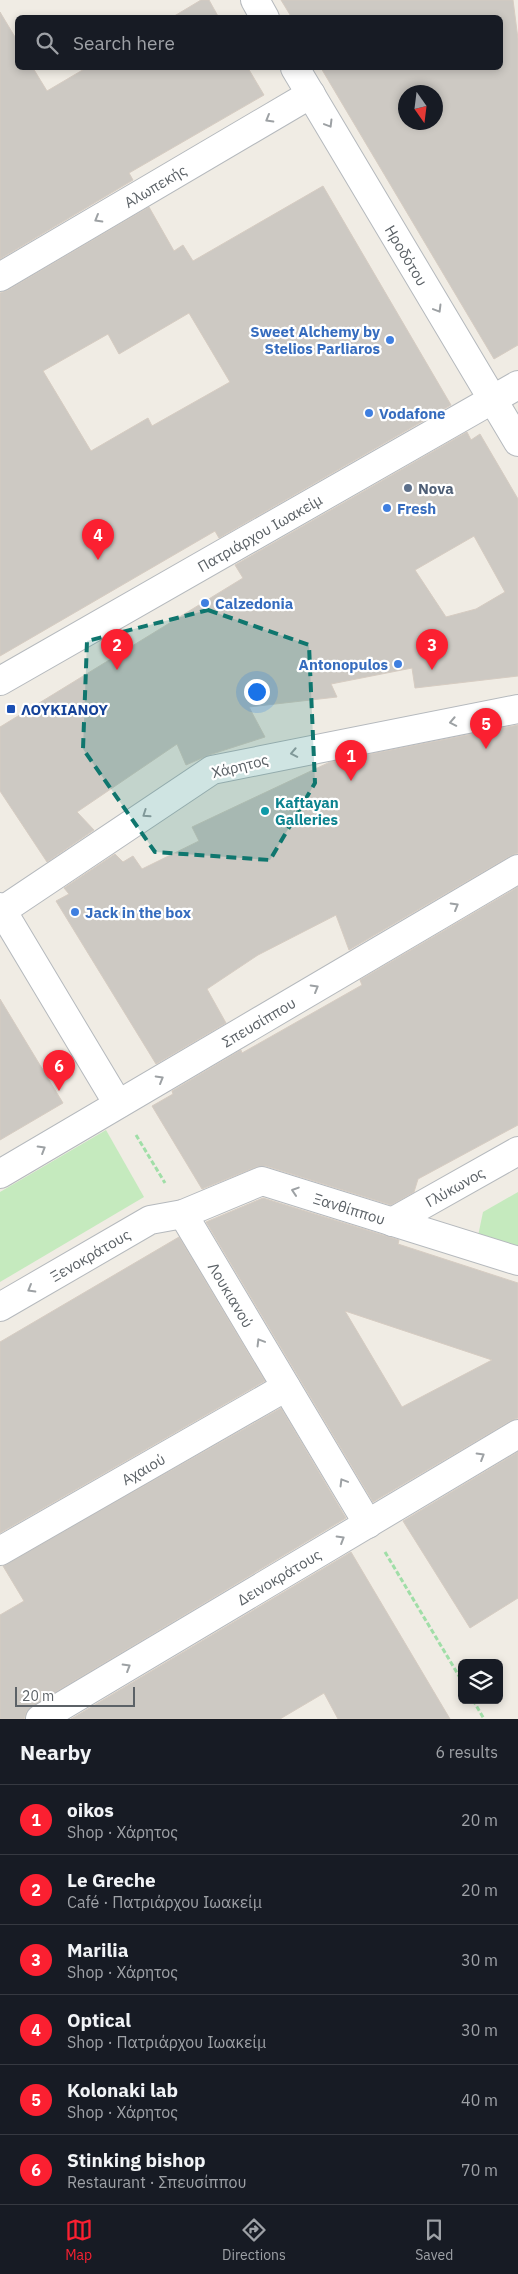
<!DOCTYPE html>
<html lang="en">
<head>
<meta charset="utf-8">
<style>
  body { margin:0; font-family:"IBM Plex Sans",sans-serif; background:#242831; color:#f1f3f6 }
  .controls { position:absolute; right:15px; bottom:15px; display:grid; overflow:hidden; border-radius:8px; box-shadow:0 2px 8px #0003 }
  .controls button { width:45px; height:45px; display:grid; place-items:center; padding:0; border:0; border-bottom:1px solid #363941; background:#171b24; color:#f1f3f6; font:25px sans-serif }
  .compass { position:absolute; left:398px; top:85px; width:45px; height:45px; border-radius:50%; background:#171b24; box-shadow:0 2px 8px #0003; rotate:166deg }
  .scale { position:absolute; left:15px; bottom:12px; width:120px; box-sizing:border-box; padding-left:5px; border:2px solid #5c6267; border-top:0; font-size:14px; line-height:18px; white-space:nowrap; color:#5c6267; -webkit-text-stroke:4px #fff; paint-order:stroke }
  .you { position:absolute; left:256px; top:691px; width:18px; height:18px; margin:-12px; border:4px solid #fff; border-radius:50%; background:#1a73e8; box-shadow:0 0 0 8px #1a73e833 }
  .badge { display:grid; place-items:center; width:32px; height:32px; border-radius:50%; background:#fb2031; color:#fff; font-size:16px; font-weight:700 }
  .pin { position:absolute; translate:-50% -41px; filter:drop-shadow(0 1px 2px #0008) }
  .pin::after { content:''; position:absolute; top:26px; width:18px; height:15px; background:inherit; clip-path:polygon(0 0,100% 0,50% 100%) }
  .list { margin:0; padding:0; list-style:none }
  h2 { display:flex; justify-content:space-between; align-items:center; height:65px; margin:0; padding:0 20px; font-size:21px }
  h2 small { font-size:16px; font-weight:400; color:#9ea1a6 }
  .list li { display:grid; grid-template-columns:32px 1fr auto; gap:15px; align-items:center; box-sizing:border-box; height:70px; padding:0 20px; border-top:1px solid #363941 }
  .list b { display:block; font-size:19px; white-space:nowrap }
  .list p { margin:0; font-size:16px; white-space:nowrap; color:#9ea1a6 }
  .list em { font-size:16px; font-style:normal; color:#9ea1a6 }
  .icon { flex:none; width:28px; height:28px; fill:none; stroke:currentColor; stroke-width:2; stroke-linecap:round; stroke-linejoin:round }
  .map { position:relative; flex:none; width:518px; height:1719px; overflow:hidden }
  .search { position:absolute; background:#171b24; box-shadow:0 2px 8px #0003; left:15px; right:15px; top:15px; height:55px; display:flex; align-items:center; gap:12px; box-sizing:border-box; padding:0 18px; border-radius:8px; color:#9ea1a6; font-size:19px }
  .sheet { height:485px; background:#171b24 }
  nav { display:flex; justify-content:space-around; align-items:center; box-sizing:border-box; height:70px; border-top:1px solid #363941; background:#171b24; font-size:14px; color:#9ea1a6 }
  nav a { display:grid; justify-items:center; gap:2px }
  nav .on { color:#fb2031 }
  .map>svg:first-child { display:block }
</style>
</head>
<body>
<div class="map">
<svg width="518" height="1719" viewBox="0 0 518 1719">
  <rect width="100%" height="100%" fill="#f0ece4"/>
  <g fill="#c5eabe">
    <polygon points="106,1130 144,1197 0,1282 0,1192"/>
    <polygon points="518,1192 518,1248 478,1236 483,1212"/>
  </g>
  <g fill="#cdc9c3" stroke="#d6ccc2" fill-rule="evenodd">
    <polygon points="201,0 209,0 219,18 171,18"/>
    <path d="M 281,0 L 513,0 L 518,39 L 518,345 L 494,359 L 321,68 L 500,68 L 500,18 L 292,18 ZM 406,92 L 436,92 L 436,122 L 406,122 Z"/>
    <polygon points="0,12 18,42 18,68 33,68 47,91 86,68 248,68 264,95 129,173 133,180 0,259"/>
    <path d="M 323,186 L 451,405 L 219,538 L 215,531 L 0,656 L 0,293 L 8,290 L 149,207 L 174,251 L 183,245 L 193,261 ZM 189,313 L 230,382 L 152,426 L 148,418 L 91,451 L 43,371 L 108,334 L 119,354 Z"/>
    <path d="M 467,432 L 471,440 L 480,434 L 518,499 L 518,676 L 415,688 L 412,668 L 331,684 L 337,697 L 249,707 L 265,737 L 209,755 L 186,765 L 177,744 L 77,812 L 94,830 L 47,862 L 0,791 L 0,727 L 243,578 L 235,565 ZM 474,536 L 505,592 L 476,609 L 446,617 L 415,570 Z"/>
    <polygon points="518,725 518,853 510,856 349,950 336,915 258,955 207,989 226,1023 156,1064 56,901 69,894 64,888 115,854 123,862 133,856 142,869 199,841 192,827 330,762"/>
    <polygon points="518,887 518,1125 418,1179 414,1192 391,1205 266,1166 256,1167 202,1189 152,1106 173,1094 172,1091 241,1050 242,1053 362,985 360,980"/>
    <polygon points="0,999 63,1103 0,1140"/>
    <path d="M 263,1198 L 399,1240 L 398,1244 L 518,1283 L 518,1418 L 510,1421 L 373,1502 L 206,1222 ZM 345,1311 L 492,1360 L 402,1407 Z"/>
    <polygon points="179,1237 265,1381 0,1533 0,1342"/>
    <polygon points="281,1408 346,1518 32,1706 27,1711 24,1719 0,1719 0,1615 24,1601 3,1566"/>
    <polygon points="518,1452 518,1598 470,1628 403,1521"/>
    <polygon points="351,1552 450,1719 338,1719 324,1693 280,1719 71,1719"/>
  </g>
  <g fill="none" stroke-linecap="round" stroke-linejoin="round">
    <g stroke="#b5b9bd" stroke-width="30">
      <g id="minor">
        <polyline points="255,0 265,18"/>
        <path id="s1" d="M 295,68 L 518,442"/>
        <path id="s2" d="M 0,277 L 311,94"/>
        <path id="s3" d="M 0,681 L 518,385"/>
        <polyline points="0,907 118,1104"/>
        <polyline points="0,912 212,770 518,709"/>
        <path id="s4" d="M 0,1174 L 518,869"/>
        <path id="s5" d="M 183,1214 L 368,1524"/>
        <path id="s6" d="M 392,1222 L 518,1151"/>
        <path id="s7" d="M 0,1307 L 150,1220 L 183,1214 L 262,1181 L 518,1261"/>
        <path id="s8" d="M 0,1551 L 286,1387"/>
        <path id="s9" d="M 40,1719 L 518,1434"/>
      </g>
    </g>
    <g stroke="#a0dea7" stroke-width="3" stroke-dasharray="5 2.5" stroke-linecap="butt">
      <polyline points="136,1135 165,1183"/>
      <polyline points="385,1552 462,1681"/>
      <polyline points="473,1700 484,1719"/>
    </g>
    <use href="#minor" stroke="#fff" stroke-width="28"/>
  </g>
  <defs><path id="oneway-chevron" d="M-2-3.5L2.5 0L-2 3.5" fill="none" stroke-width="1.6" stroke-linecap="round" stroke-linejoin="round" transform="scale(1.25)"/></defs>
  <g stroke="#9da1a4">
    <use href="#oneway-chevron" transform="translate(269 119) rotate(150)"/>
    <use href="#oneway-chevron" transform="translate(329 124) rotate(59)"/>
    <use href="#oneway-chevron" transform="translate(98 219) rotate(150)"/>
    <use href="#oneway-chevron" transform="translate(438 309) rotate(59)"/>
    <use href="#oneway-chevron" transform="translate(453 722) rotate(169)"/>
    <use href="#oneway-chevron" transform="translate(294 753) rotate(169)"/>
    <use href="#oneway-chevron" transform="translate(146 814) rotate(146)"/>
    <use href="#oneway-chevron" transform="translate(455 906) rotate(-30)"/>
    <use href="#oneway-chevron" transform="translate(315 988) rotate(-30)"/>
    <use href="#oneway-chevron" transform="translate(160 1079) rotate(-30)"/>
    <use href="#oneway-chevron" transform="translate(42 1149) rotate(-31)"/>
    <use href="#oneway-chevron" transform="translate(295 1191) rotate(-162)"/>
    <use href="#oneway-chevron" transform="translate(31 1289) rotate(150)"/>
    <use href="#oneway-chevron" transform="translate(260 1342) rotate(-121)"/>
    <use href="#oneway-chevron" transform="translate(481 1456) rotate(-31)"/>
    <use href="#oneway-chevron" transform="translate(343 1482) rotate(-121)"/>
    <use href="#oneway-chevron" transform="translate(341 1539) rotate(-31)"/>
    <use href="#oneway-chevron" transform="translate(127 1667) rotate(-31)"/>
  </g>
  <path fill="#0f766e" fill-opacity="0.2" stroke="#0f766e" stroke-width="4" stroke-dasharray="10 6" stroke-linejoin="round" d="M 208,610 L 309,645 L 315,783 L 270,860 L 155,852 L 83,749 L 87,641 Z"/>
  <g fill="#3f7fe0" stroke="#fff" stroke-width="2">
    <circle cx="390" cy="340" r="5"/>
    <circle cx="369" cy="413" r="5"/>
    <circle cx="387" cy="508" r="5"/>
    <circle cx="205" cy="603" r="5"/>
    <circle cx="398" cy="664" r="5"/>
    <circle cx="75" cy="912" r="5"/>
  </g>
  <circle fill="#5c6f8a" stroke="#fff" stroke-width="2" cx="408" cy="488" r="5"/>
  <rect fill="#1a4fb4" stroke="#fff" stroke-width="2" x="6" y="704" width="10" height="10" rx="2.5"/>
  <circle fill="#0f9aa8" stroke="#fff" stroke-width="2" cx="265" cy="811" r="5"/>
  <g text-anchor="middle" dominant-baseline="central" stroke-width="4.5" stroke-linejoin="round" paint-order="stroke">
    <g font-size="15" fill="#5c6267" stroke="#fff">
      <text stroke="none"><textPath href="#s2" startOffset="180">Αλωπεκής</textPath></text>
      <text stroke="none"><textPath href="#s1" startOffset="218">Ηροδότου</textPath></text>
      <text stroke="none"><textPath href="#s3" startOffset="299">Πατριάρχου Ιωακείμ</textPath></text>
      <text transform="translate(240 766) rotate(-14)">Χάρητος</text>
      <text stroke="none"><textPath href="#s4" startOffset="300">Σπευσίππου</textPath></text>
      <text stroke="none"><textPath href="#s6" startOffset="72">Γλύκωνος</textPath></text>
      <text stroke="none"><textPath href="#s7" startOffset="384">Ξανθίππου</textPath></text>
      <text stroke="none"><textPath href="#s7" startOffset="104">Ξενοκράτους</textPath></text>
      <text stroke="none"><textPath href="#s5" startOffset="94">Λουκιανού</textPath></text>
      <text stroke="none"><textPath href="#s8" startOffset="165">Αχαιού</textPath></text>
      <text stroke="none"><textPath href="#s9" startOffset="278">Δεινοκράτους</textPath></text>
    </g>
    <g font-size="15" font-weight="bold" fill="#366cbe" stroke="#fff" text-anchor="start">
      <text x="380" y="331" text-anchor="end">Sweet Alchemy by<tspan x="380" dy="17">Stelios Parliaros</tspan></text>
      <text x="379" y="413">Vodafone</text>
      <text x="397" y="508">Fresh</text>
      <text x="215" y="603">Calzedonia</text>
      <text x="388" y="664" text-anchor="end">Antonopulos</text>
      <text x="85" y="912">Jack in the box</text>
    </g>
    <g font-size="15" font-weight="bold" fill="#4e5e75" stroke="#fff" text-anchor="start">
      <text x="418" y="488">Nova</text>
    </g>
    <g font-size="15" font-weight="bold" fill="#164399" stroke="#fff" text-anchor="start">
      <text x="21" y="709">ΛΟΥΚΙΑΝΟΥ</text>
    </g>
    <g font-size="15" font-weight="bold" fill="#0d838f" stroke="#fff" text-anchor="start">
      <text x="275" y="802">Kaftayan<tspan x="275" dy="17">Galleries</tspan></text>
    </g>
  </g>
</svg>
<div class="controls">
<button><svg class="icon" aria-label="layers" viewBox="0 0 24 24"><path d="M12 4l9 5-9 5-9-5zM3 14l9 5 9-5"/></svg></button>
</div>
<svg class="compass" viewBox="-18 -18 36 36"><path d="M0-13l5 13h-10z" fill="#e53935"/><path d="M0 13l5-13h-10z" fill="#9ea1a6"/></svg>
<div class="scale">20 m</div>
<div class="you"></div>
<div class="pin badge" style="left:351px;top:781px">1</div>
<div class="pin badge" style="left:117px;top:670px">2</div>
<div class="pin badge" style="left:432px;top:670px">3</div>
<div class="pin badge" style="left:98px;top:560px">4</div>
<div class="pin badge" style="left:486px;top:749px">5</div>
<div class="pin badge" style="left:59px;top:1091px">6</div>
<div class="search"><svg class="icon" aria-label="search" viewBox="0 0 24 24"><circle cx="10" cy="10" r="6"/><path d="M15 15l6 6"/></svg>Search here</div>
</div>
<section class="sheet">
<h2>Nearby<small>6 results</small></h2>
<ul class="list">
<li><span class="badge">1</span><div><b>oikos</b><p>Shop · Χάρητος</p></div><em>20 m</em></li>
<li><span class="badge">2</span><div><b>Le Greche</b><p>Café · Πατριάρχου Ιωακείμ</p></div><em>20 m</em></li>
<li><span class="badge">3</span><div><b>Marilia</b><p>Shop · Χάρητος</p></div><em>30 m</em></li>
<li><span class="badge">4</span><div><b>Optical</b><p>Shop · Πατριάρχου Ιωακείμ</p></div><em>30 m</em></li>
<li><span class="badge">5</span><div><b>Kolonaki lab</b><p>Shop · Χάρητος</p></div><em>40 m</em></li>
<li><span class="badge">6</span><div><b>Stinking bishop</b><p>Restaurant · Σπευσίππου</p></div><em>70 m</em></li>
</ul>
</section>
<nav>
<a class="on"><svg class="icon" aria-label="map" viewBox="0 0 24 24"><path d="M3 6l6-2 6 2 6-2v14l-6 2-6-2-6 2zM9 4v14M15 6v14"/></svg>Map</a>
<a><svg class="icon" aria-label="directions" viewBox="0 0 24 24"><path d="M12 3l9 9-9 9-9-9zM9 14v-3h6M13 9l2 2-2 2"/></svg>Directions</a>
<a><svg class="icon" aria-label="saved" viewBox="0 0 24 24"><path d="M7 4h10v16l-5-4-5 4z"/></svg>Saved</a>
</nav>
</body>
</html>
